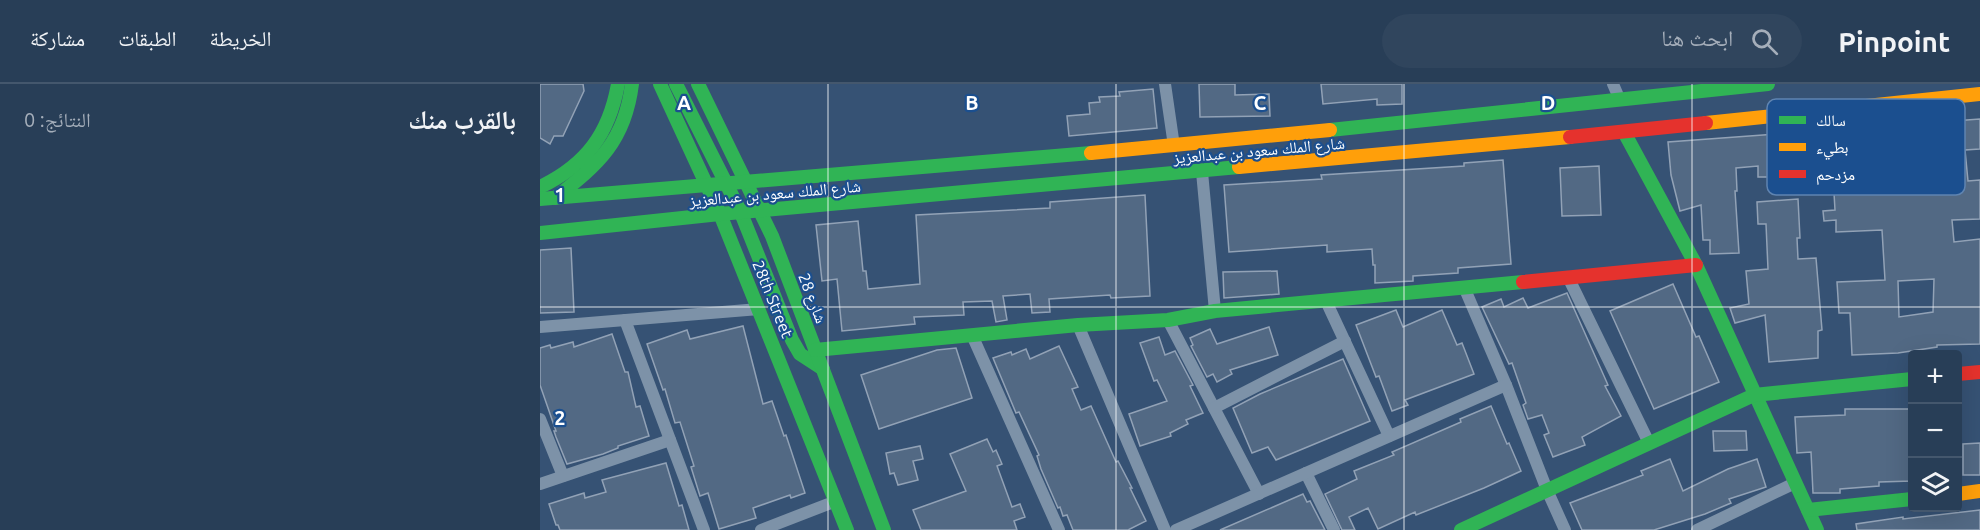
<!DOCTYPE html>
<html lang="ar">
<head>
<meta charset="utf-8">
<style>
  body { margin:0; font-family:Ubuntu,"Noto Naskh Arabic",sans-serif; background:#30455d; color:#f1f3f6; direction:rtl }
  .controls { position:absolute; right:18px; bottom:18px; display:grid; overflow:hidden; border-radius:6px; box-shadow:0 6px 24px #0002 }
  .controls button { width:54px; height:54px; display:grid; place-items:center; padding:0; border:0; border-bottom:2px solid #44576d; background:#283e57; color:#f1f3f6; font:30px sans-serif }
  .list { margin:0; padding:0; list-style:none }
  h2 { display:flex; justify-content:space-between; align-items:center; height:78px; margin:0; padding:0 24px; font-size:26px }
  h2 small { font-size:20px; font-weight:400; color:#a5aeba }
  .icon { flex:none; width:33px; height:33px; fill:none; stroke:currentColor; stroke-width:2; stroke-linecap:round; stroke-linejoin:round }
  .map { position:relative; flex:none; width:1440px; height:446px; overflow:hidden; direction:ltr }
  header { display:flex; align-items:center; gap:36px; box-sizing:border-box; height:84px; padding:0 30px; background:#283e57; border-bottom:2px solid #44576d }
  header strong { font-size:28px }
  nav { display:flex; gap:33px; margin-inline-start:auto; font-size:21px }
  .search { width:420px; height:54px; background:#30455d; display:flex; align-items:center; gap:15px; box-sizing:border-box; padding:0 21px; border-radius:33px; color:#a5aeba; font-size:22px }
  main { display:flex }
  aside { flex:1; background:#283e57 }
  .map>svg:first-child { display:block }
</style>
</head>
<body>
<header>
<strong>Pinpoint</strong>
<div class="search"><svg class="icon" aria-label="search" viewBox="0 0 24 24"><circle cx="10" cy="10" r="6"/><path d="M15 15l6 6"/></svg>ابحث هنا</div>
<nav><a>الخريطة</a><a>الطبقات</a><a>مشاركة</a></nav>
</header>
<main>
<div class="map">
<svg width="1440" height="446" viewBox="0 0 1440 446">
  <rect width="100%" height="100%" fill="#365274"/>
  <g fill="#526984" stroke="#92a2b6" stroke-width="1.5" fill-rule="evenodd">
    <polygon points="0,0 43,0 44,7 23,52 14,52 10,60 0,54"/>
    <polygon points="659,0 695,0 695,11 729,10 730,32 660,33"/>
    <polygon points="781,0 862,0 862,20 837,21 837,15 783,20"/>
    <polygon points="613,5 617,44 529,52 527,32 550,30 549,19 560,18 559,13 580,12 579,8"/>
    <path d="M 1440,35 L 1440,65 L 1425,66 L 1428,97 L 1440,96 L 1440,135 L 1412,136 L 1414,158 L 1440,155 L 1440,260 L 1397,261 L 1397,263 L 1358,269 L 1312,271 L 1310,229 L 1299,229 L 1297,198 L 1345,196 L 1342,146 L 1296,148 L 1296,136 L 1284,137 L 1283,127 L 1295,126 L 1294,109 L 1413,101 L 1411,67 L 1231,81 L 1231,93 L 1218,93 L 1218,82 L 1196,84 L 1197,107 L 1195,107 L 1199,169 L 1170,170 L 1170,156 L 1163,156 L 1161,121 L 1140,127 L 1131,91 L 1128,58 ZM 1394,195 L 1393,228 L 1359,233 L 1358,197 Z"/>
    <polygon points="963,76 971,180 918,184 918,189 873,192 873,197 835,199 835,181 833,181 832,165 787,168 787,161 689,168 684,101 782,95 781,91 924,82 924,79"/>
    <polygon points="1059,82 1061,131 1022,132 1020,84"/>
    <polygon points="605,111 610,212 571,214 570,211 509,215 510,228 492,229 490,210 463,212 467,236 456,238 452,217 423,218 424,231 374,233 375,240 302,247 297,195 282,197 276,141 318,137 323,187 326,187 328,205 380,200 376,131 510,124 510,118"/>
    <polygon points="1258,115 1260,154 1257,154 1258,175 1276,174 1282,246 1278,247 1278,274 1229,278 1225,231 1195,239 1190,224 1209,220 1206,187 1228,185 1226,140 1218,140 1217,118"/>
    <polygon points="31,164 34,228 0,229 0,166"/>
    <polygon points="737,187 739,210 684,214 683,188"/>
    <polygon points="1133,200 1156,253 1159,252 1179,298 1114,325 1070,227"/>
    <polygon points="1027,209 1068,301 1065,302 1081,332 1042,353 1045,361 1013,373 1004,351 1009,349 1002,331 988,335 983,321 986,319 972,279 969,280 942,223 961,215 964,223 983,214 988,224"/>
    <polygon points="856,226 863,243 902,226 917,261 922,259 934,290 865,316 868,321 852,327 839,292 836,293 816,241"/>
    <polygon points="203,242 223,320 232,317 244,352 246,351 265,409 251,414 250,411 213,424 216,434 179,445 168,409 160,412 151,383 154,382 140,338 135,339 125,305 123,306 107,260 147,246 150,255"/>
    <polygon points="729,243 738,271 690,286 692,290 677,298 673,290 667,293 651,262 653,261 650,254 670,245 677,260"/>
    <polygon points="72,250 85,288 88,288 96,323 100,322 109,352 78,362 78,364 63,370 27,380 16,353 14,347 16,347 0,301 0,264 10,261 11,264 33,258 34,263"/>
    <polygon points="619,253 625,271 635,267 653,301 650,302 663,329 646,336 648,340 630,349 631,352 600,362 589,330 627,317 617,296 614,297 600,259"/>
    <polygon points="519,262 538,303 532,305 541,326 551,322 576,378 578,377 592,404 590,404 606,437 588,446 533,446 527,431 523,432 520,423 518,424 501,385 497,372 499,371 479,328 476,329 453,274 471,268 472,271 486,265 490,275"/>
    <polygon points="416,264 432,314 339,345 321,291 397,266"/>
    <polygon points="803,275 830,337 736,376 728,363 712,369 693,324 720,310"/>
    <polygon points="951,322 967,360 969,359 981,387 944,404 876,431 875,428 838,445 828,424 809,433 815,446 802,446 785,410 817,395 814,387 854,371 852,368 921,338 920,335"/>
    <polygon points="1305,325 1370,325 1372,397 1339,398 1339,402 1300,405 1300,409 1273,409 1271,368 1257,369 1255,333 1305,331"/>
    <polygon points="1173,347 1206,347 1207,366 1174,367"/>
    <polygon points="447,355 453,368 456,366 462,380 457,382 472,423 480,420 485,433 474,437 477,446 381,446 373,426 426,407 410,370"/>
    <polygon points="1440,359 1440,391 1423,391 1423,360"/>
    <polygon points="380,362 383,375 373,377 378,396 358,401 354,389 350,390 346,369"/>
    <polygon points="1130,375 1143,407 1188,385 1217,375 1226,403 1189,415 1191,419 1165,430 1114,446 1042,446 1030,419 1103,391 1101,387"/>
    <polygon points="126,379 139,422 142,421 149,446 20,446 18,441 16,441 9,420 44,409 45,414 66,408 62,396"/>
    <polygon points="763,410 767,418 770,417 785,446 680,446"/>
    <polygon points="1440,426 1440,446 1317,446 1316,440 1363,433 1363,435"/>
  </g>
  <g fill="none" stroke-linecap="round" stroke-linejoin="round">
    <g stroke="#7d92a8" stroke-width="12">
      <polyline points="625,0 634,62"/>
      <polyline points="1073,0 1079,14"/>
      <polyline points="662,88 675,227"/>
      <polyline points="1028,193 1109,359"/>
      <polyline points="924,203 966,301 1007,406 1025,446"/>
      <polyline points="786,217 849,352"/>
      <polyline points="85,236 164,446"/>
      <polyline points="628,236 719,410"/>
      <polyline points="538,241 625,446"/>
      <polyline points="0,243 219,225"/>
      <polyline points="432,251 519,446"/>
      <polyline points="674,324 805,257"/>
      <polyline points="0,335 23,392"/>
      <polyline points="766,389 794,446"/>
      <polyline points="0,400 130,356"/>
      <polyline points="221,446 296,417"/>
      <polyline points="636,446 966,301"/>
      <polyline points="1157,446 1255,399"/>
    </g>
    <g stroke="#30b455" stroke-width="14">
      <polyline points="120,0 180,130 307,446"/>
      <polyline points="136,0 201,129 252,256 260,270 283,285"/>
      <polyline points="158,0 232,152 344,446"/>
      <polyline points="790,46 1228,0"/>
      <polyline points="1084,48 1156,181 1277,446"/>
      <path d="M 0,103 C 46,81 69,50 78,0"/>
      <path d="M 15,114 C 59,80 85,57 92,0"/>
      <polyline points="0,115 551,69"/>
      <polyline points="0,149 180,130 699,83"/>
      <polyline points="275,266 538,241 628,236 675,227 983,198"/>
      <polyline points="1268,426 1372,415"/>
      <polyline points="921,446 1214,311 1372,295"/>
    </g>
    <g stroke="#ff9f0a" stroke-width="14">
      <polyline points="1166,39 1440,10"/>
      <polyline points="551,69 790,46"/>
      <polyline points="699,83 1030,53"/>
      <polyline points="1418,410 1440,407"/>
    </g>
    <g stroke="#e5322d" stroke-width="14">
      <polyline points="1030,53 1166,39"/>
      <polyline points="983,198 1156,181"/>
      <polyline points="1418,290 1440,288"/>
    </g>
  </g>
  <path fill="none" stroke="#fff" stroke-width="1.5" stroke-opacity="0.55" d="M 288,0 L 288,446M 576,0 L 576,446M 864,0 L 864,446M 1152,0 L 1152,446M 0,223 L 1440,223"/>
  <g text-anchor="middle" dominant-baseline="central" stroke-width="4.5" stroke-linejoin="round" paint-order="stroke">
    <g font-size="16" fill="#fff" stroke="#1b4f8f">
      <text transform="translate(719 66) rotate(-5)">شارع الملك سعود بن عبدالعزيز</text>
      <text transform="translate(235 109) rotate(-5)">شارع الملك سعود بن عبدالعزيز</text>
      <text transform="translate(273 214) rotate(69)">شارع 28</text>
      <text transform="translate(233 215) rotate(68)">28th Street</text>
    </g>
  </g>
  <rect x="1227" y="15" width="198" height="96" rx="9" fill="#1b4f8f" stroke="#5f84b1" stroke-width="1.5"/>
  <rect x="1239" y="32" width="27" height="8" fill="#30b455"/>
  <rect x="1239" y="59" width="27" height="8" fill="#ff9f0a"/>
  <rect x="1239" y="86" width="27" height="8" fill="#e5322d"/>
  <g font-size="16" fill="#fff">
    <text x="1276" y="42">سالك</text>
    <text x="1276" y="69">بطيء</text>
    <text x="1276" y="96">مزدحم</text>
  </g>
  <g font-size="20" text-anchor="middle" font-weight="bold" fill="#fff" stroke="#1b4f8f" stroke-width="4.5" stroke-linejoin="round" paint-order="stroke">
    <text x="144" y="26">A</text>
    <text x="432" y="26">B</text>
    <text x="720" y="26">C</text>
    <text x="1008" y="26">D</text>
    <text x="20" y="118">1</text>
    <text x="20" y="341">2</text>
  </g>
</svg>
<div class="controls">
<button>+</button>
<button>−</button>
<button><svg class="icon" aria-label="layers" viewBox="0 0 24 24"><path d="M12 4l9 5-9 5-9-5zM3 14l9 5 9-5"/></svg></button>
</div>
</div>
<aside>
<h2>بالقرب منك<small>النتائج: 0</small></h2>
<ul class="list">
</ul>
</aside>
</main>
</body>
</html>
